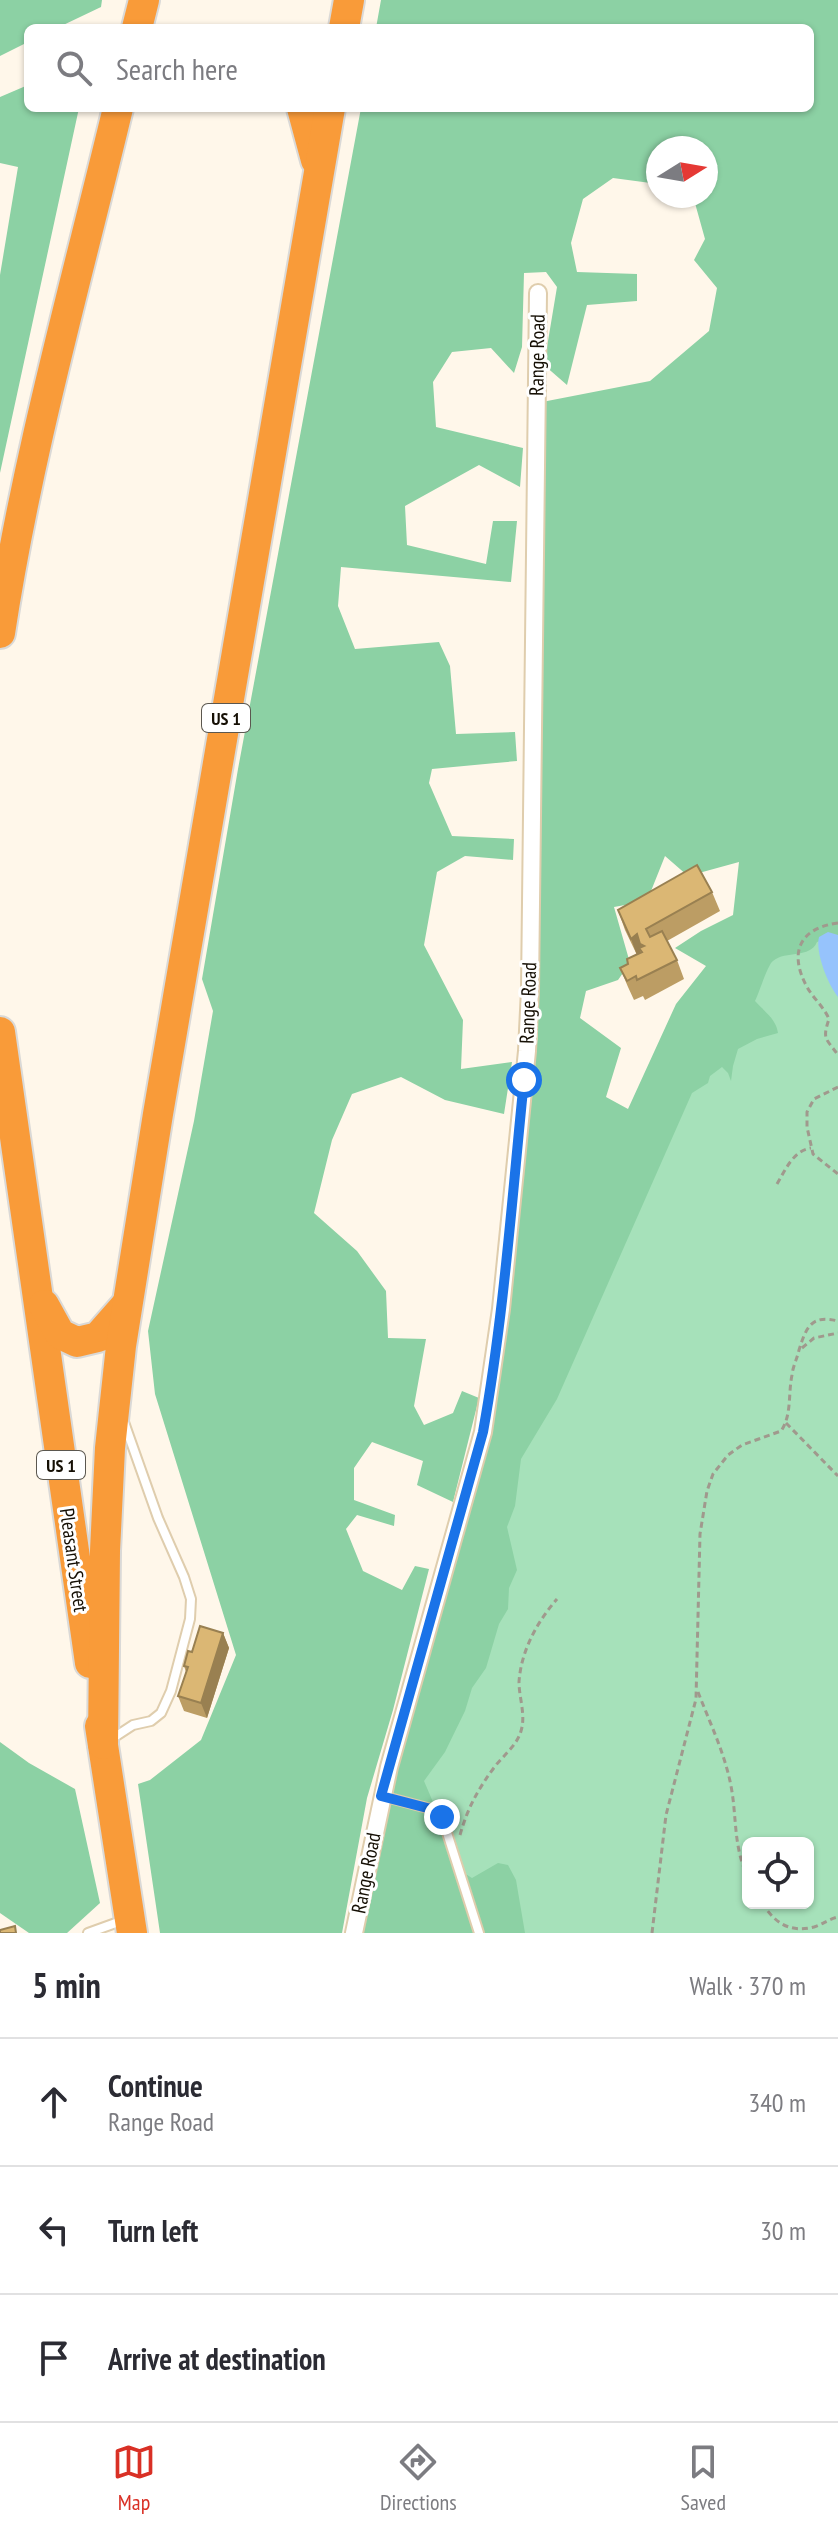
<!DOCTYPE html>
<html lang="en">
<head>
<meta charset="utf-8">
<style>
  body { margin:0; font-family:"PT Sans Narrow",sans-serif; background:#f2f2f3; color:#2b2b33 }
  .controls { position:absolute; right:24px; bottom:24px; display:grid; overflow:hidden; border-radius:12px; box-shadow:0 2px 6px #0004 }
  .controls button { width:72px; height:72px; display:grid; place-items:center; padding:0; border:0; border-bottom:2px solid #e1e1e2; background:#fff; color:#2b2b33; font:40px sans-serif }
  .compass { position:absolute; left:646px; top:136px; width:72px; height:72px; border-radius:50%; background:#fff; box-shadow:0 2px 6px #0004; rotate:79deg }
  .stop { position:absolute; width:24px; height:24px; margin:-18px; border:6px solid #1a73e8; border-radius:50%; background:#fff }
  .stop.end { background:#1a73e8; border-color:#fff; box-shadow:0 2px 8px #0008 }
  .list { margin:0; padding:0; list-style:none }
  h2 { display:flex; justify-content:space-between; align-items:center; height:104px; margin:0; padding:0 32px; font-size:34px }
  h2 small { font-size:26px; font-weight:400; color:#7c7c81 }
  .list li { display:grid; grid-template-columns:52px 1fr auto; gap:24px; align-items:center; box-sizing:border-box; height:128px; padding:0 32px; border-top:2px solid #e1e1e2 }
  .list b { display:block; font-size:30px; white-space:nowrap }
  .list p { margin:0; font-size:26px; white-space:nowrap; color:#7c7c81 }
  .list em { font-size:26px; font-style:normal; color:#7c7c81 }
  .icon { flex:none; width:44px; height:44px; fill:none; stroke:currentColor; stroke-width:2; stroke-linecap:round; stroke-linejoin:round }
  .map { position:relative; flex:none; width:838px; height:1933px; overflow:hidden }
  .search { position:absolute; background:#fff; box-shadow:0 2px 6px #0004; left:24px; right:24px; top:24px; height:88px; display:flex; align-items:center; gap:20px; box-sizing:border-box; padding:0 28px; border-radius:12px; color:#7c7c81; font-size:30px }
  .sheet { height:488px; background:#fff }
  nav { display:flex; justify-content:space-around; align-items:center; box-sizing:border-box; height:112px; border-top:2px solid #e1e1e2; background:#fff; font-size:22px; color:#7c7c81 }
  nav a { display:grid; justify-items:center; gap:4px }
  nav .on { color:#d93025 }
  .map>svg:first-child { display:block }
</style>
</head>
<body>
<div class="map">
<svg width="838" height="1933" viewBox="0 0 838 1933">
  <rect width="100%" height="100%" fill="#fff7ea"/>
  <path fill="#a6e1ba" fill-rule="evenodd" d="M 838,251 L 838,1933 L 361,1933 L 391,1783 L 486,1455 L 491,1429 L 807,833 ZM 748,1843 L 808,1843 L 808,1903 L 748,1903 Z"/>
  <g fill="#8cd1a4" fill-rule="evenodd">
    <polygon points="0,0 102,0 101,7 57,28 28,28 28,42 0,56"/>
    <path d="M 381,0 L 838,0 L 838,935 L 817,942 C 810,959 786,950 773,961 C 768,964 759,993 755,1001 C 765,1012 776,1019 778,1033 L 757,1039 L 738,1049 L 733,1066 L 731,1081 L 728,1073 L 722,1067 L 710,1076 L 708,1083 L 692,1093 L 557,1399 L 521,1459 L 515,1506 L 507,1527 L 517,1570 L 509,1588 L 508,1609 L 499,1624 L 486,1668 L 472,1688 L 465,1711 L 445,1752 L 424,1781 L 433,1802 L 445,1816 L 464,1873 L 472,1878 L 498,1863 L 508,1865 L 516,1880 L 525,1933 L 361,1933 L 391,1783 L 486,1455 L 500,1362 L 538,1035 L 536,876 L 542,402 L 650,381 L 709,331 L 717,288 L 694,260 L 705,239 L 693,196 L 706,196 L 706,148 L 658,148 L 658,184 L 613,178 L 583,199 L 571,243 L 577,272 L 637,274 L 637,301 L 587,305 L 567,385 L 544,365 L 557,287 L 546,272 L 524,273 L 522,347 L 514,373 L 491,348 L 452,352 L 433,382 L 436,427 L 523,448 L 520,487 L 479,465 L 405,506 L 407,545 L 486,564 L 493,521 L 517,521 L 511,582 L 341,567 L 338,606 L 355,649 L 439,642 L 450,666 L 456,734 L 515,732 L 517,761 L 432,769 L 429,783 L 452,836 L 514,839 L 513,860 L 465,856 L 437,872 L 424,945 L 463,1020 L 461,1069 L 512,1062 L 504,1114 L 445,1100 L 401,1077 L 352,1094 L 332,1140 L 314,1213 L 357,1251 L 386,1291 L 388,1338 L 426,1339 L 414,1406 L 424,1425 L 453,1413 L 462,1391 L 479,1398 L 453,1502 L 417,1485 L 423,1461 L 372,1442 L 354,1468 L 354,1500 L 395,1515 L 394,1526 L 357,1515 L 346,1529 L 363,1571 L 402,1590 L 415,1566 L 429,1569 L 393,1710 L 367,1798 L 342,1933 L 160,1933 L 138,1784 L 150,1780 L 201,1740 L 236,1655 L 155,1394 L 148,1331 L 194,1121 L 213,1011 L 202,979 L 238,769 L 361,108 L 810,108 L 810,28 L 376,28 ZM 665,856 L 688,876 L 739,862 L 733,915 L 701,931 L 675,948 L 706,966 L 676,1004 L 628,1109 L 606,1097 L 621,1048 L 580,1018 L 586,991 L 618,980 L 630,963 L 614,907 L 647,901 Z"/>
    <polygon points="28,85 28,108 79,108 0,473 0,275 18,167 0,163 0,97"/>
    <polygon points="0,1742 29,1763 75,1789 100,1903 67,1933 29,1933 0,1913"/>
  </g>
  <path fill="#96c3fc" d="M 828,932 L 838,935 L 838,997 C 828,985 815,952 819,937 Z"/>
  <g fill="none" stroke-linecap="round" stroke-linejoin="round">
    <g stroke="#dfcdad" stroke-width="12">
      <g id="lane">
        <polyline points="110,1740 133,1725 151,1721 161,1713 171,1691 190,1619 191,1599 184,1577 158,1518 124,1422"/>
        <polyline points="382,1796 435,1810 442,1817 479,1933"/>
        <polyline points="88,1933 124,1920"/>
      </g>
    </g>
    <g stroke="#dfcdad" stroke-width="20">
      <polyline id="street" points="354,1933 389,1767 483,1432 501,1309 527,1051 530,990 538,293"/>
    </g>
    <g stroke="#dad9d7" stroke-width="34">
      <g id="highway">
        <polyline points="137,28 144,0"/>
        <polyline points="344,28 349,0"/>
        <polyline points="302,108 316,160"/>
        <path d="M 0,633 C 27,455 76,283 118,108"/>
        <polyline points="0,1032 90,1663"/>
        <polyline points="44,1305 60,1334 77,1342 98,1337 127,1304"/>
        <polyline points="100,1726 132,1933"/>
        <polyline points="103,1744 105,1551 110,1448 121,1346 158,1114 330,108"/>
      </g>
    </g>
    <g stroke="#a0998d" stroke-width="3" stroke-dasharray="6 4" stroke-linecap="butt">
      <path d="M 838,923 C 800,928 788,952 807,987 C 813,998 824,1007 829,1019 C 822,1040 826,1038 838,1055"/>
      <polyline points="838,1087 814,1099 807,1112 807,1127 813,1154 838,1174"/>
      <path d="M 777,1184 C 786,1169 793,1151 811,1148"/>
      <polyline points="802,1348 814,1338 838,1333"/>
      <polyline points="786,1423 838,1476"/>
      <path d="M 698,1692 C 710,1723 725,1754 731,1786 C 737,1817 733,1847 748,1877"/>
      <path d="M 460,1835 C 468,1807 478,1789 496,1765 C 505,1754 517,1745 521,1731 C 526,1715 519,1698 519,1682 C 521,1651 537,1622 557,1599"/>
      <path d="M 762,1903 C 775,1923 789,1933 814,1927 C 823,1924 829,1919 838,1917"/>
      <path d="M 652,1933 L 666,1815 L 696,1699 L 700,1534 L 707,1491 L 713,1474 L 728,1455 L 742,1445 L 781,1431 C 792,1415 788,1394 792,1375 C 793,1366 797,1359 799,1350 C 806,1328 811,1314 838,1321"/>
    </g>
    <use href="#lane" stroke="#fff" stroke-width="8"/>
    <use href="#street" stroke="#fff" stroke-width="16"/>
    <use href="#highway" stroke="#f99b39" stroke-width="30"/>
  </g>
  <g fill="#bc9d64">
    <polygon points="712,892 720,911 667,941 677,960 684,979 645,1000 643,996 634,1000 628,987 620,968 628,964 637,955 625,930 618,910"/>
    <polygon points="223,1633 229,1648 207,1718 184,1711 178,1696 186,1672 184,1666 192,1652"/>
  </g>
  <g fill="#998051">
    <polygon points="637,934 644,954 639,948 642,956 638,958 631,939"/>
    <polygon points="223,1633 229,1648 207,1718 201,1703"/>
  </g>
  <g fill="#dbb774" stroke="#998051" stroke-width="2">
    <polygon points="697,865 712,892 646,929 650,937 662,931 677,960 637,980 636,976 627,981 620,968 628,964 627,959 642,952 639,948 644,946 640,944 637,934 631,939 618,910"/>
    <polygon points="200,1626 223,1633 201,1703 178,1696 188,1667 184,1666 188,1651 192,1652"/>
    <polygon points="15,1926 16,1933 0,1933 0,1930"/>
  </g>
  <g fill="none" stroke-linecap="round" stroke-linejoin="round">
    <path stroke="#1a73e8" stroke-width="10" d="M 442,1817 L 435,1810 L 381,1796 L 483,1432 C 504,1316 512,1197 524,1080"/>
  </g>
  <g text-anchor="middle" dominant-baseline="central" stroke-width="6" stroke-linejoin="round" paint-order="stroke">
    <g fill="#fff" stroke="#5b574f" stroke-width="2">
      <rect x="202" y="704" width="48" height="28" rx="6"/>
      <rect x="37" y="1451" width="48" height="28" rx="6"/>
    </g>
    <g font-size="18" font-weight="bold" fill="#150f04">
      <text x="226" y="718">US 1</text>
      <text x="61" y="1465">US 1</text>
    </g>
    <g font-size="20" fill="#150f04" stroke="#fff">
      <text transform="translate(537 355) rotate(-89)">Range Road</text>
      <text transform="translate(528 1003) rotate(-88)">Range Road</text>
      <text transform="translate(74 1560) rotate(82)">Pleasant Street</text>
      <text transform="translate(366 1873) rotate(-79)">Range Road</text>
    </g>
  </g>
</svg>
<div class="controls">
<button><svg class="icon" aria-label="locate" viewBox="0 0 24 24"><circle cx="12" cy="12" r="6"/><path d="M12 2v4M12 18v4M2 12h4M18 12h4"/></svg></button>
</div>
<svg class="compass" viewBox="-18 -18 36 36"><path d="M0-13l5 13h-10z" fill="#e53935"/><path d="M0 13l5-13h-10z" fill="#7c7c81"/></svg>
<div class="stop" style="left:524px;top:1080px"></div>
<div class="stop end" style="left:442px;top:1817px"></div>
<div class="search"><svg class="icon" aria-label="search" viewBox="0 0 24 24"><circle cx="10" cy="10" r="6"/><path d="M15 15l6 6"/></svg>Search here</div>
</div>
<section class="sheet">
<h2>5 min<small>Walk · 370 m</small></h2>
<ul class="list">
<li><svg class="icon" aria-label="ahead" viewBox="0 0 24 24"><path d="M12 20V5M6 11l6-6 6 6"/></svg><div><b>Continue</b><p>Range Road</p></div><em>340 m</em></li>
<li><svg class="icon" aria-label="left" viewBox="0 0 24 24"><path d="M17 20v-9H6M10 6l-5 5 5 5"/></svg><div><b>Turn left</b></div><em>30 m</em></li>
<li><svg class="icon" aria-label="arrive" viewBox="0 0 24 24"><path d="M6 21V4h12l-3 4 3 4H6"/></svg><div><b>Arrive at destination</b></div></li>
</ul>
</section>
<nav>
<a class="on"><svg class="icon" aria-label="map" viewBox="0 0 24 24"><path d="M3 6l6-2 6 2 6-2v14l-6 2-6-2-6 2zM9 4v14M15 6v14"/></svg>Map</a>
<a><svg class="icon" aria-label="directions" viewBox="0 0 24 24"><path d="M12 3l9 9-9 9-9-9zM9 14v-3h6M13 9l2 2-2 2"/></svg>Directions</a>
<a><svg class="icon" aria-label="saved" viewBox="0 0 24 24"><path d="M7 4h10v16l-5-4-5 4z"/></svg>Saved</a>
</nav>
</body>
</html>
